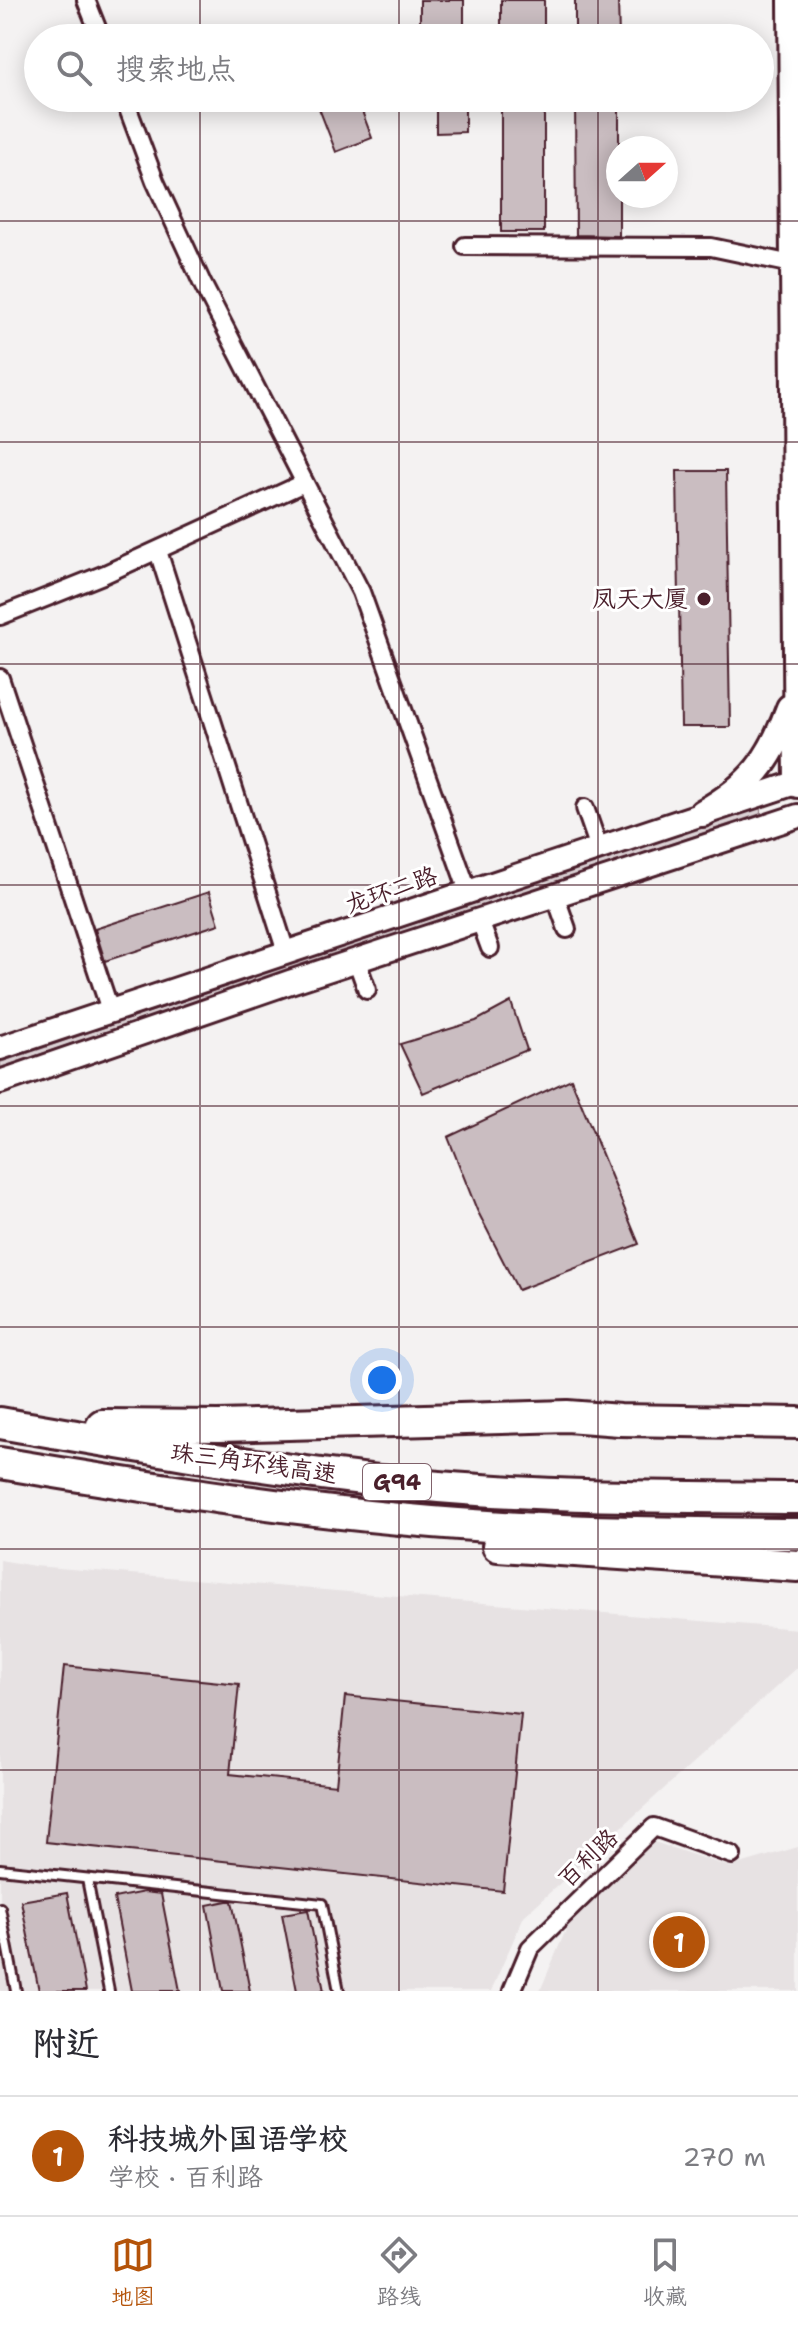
<!DOCTYPE html>
<html lang="zh">
<head>
<meta charset="utf-8">
<style>
  body { margin:0; font-family:"Shantell Sans","LXGW WenKai TC",sans-serif; background:#f2f2f3; color:#2b2b33 }
  .compass { position:absolute; left:606px; top:136px; width:72px; height:72px; border-radius:50%; background:#fff; box-shadow:0 4px 20px #0003; rotate:69deg }
  .you { position:absolute; left:382px; top:1380px; width:28px; height:28px; margin:-20px; border:6px solid #fff; border-radius:50%; background:#1a73e8; box-shadow:0 0 0 12px #1a73e833 }
  .badge { display:grid; place-items:center; width:52px; height:52px; border-radius:50%; background:#b45309; color:#fff; font-size:26px; font-weight:700 }
  .pin { position:absolute; translate:-50% -50%; border:4px solid #fff; box-shadow:0 2px 8px #0006 }
  .list { margin:0; padding:0; list-style:none }
  h2 { display:flex; justify-content:space-between; align-items:center; height:104px; margin:0; padding:0 32px; font-size:34px }
  h2 small { font-size:26px; font-weight:400; color:#7c7c81 }
  .list li { display:grid; grid-template-columns:52px 1fr auto; gap:24px; align-items:center; box-sizing:border-box; height:120px; padding:0 32px; border-top:2px solid #e1e1e2 }
  .list b { display:block; font-size:30px; white-space:nowrap }
  .list p { margin:0; font-size:26px; white-space:nowrap; color:#7c7c81 }
  .list em { font-size:26px; font-style:normal; color:#7c7c81 }
  .icon { flex:none; width:44px; height:44px; fill:none; stroke:currentColor; stroke-width:2; stroke-linecap:round; stroke-linejoin:round }
  .map { position:relative; flex:none; width:798px; height:1991px; overflow:hidden }
  .search { position:absolute; background:#fff; box-shadow:0 4px 20px #0003; left:24px; right:24px; top:24px; height:88px; display:flex; align-items:center; gap:20px; box-sizing:border-box; padding:0 28px; border-radius:44px; color:#7c7c81; font-size:30px }
  .sheet { height:224px; background:#fff }
  nav { display:flex; justify-content:space-around; align-items:center; box-sizing:border-box; height:112px; border-top:2px solid #e1e1e2; background:#fff; font-size:22px; color:#7c7c81 }
  nav a { display:grid; justify-items:center; gap:4px }
  nav .on { color:#b45309 }
  .map>svg:first-child { display:block }
</style>
</head>
<body>
<div class="map">
<svg width="798" height="1991" viewBox="0 0 798 1991">
  <rect width="100%" height="100%" fill="#f4f2f2"/>
  <filter id="ink" filterUnits="userSpaceOnUse"><feTurbulence type="fractalNoise" baseFrequency=".0125" numOctaves="2"/><feDisplacementMap in="SourceGraphic" scale="16" xChannelSelector="R" yChannelSelector="G"/><feConvolveMatrix kernelMatrix="1 2 1 2 8 2 1 2 1" color-interpolation-filters="sRGB"/></filter>
  <g filter="url(#ink)">
    <g fill="#e7e2e3">
      <polygon points="0,1560 34,1566 798,1629 798,1667 524,1916 491,1991 0,1991"/>
      <polygon points="651,1841 730,1867 798,1847 798,1991 540,1991 581,1894"/>
    </g>
    <polygon fill="#dbd2d5" stroke="#927880" stroke-width="2" points="761,807 761,814 0,1068 0,1062"/>
    <g fill="#cabdc1" stroke="#4a1f2b" stroke-width="2">
      <rect x="420" y="0" width="44" height="38"/>
      <rect x="501" y="0" width="43" height="38"/>
      <polygon points="575,0 618,0 619,38 575,38"/>
      <polygon points="315,98 357,98 372,138 336,152"/>
      <polygon points="436,98 465,98 465,132 436,133"/>
      <rect x="501" y="98" width="43" height="134"/>
      <polygon points="575,98 619,98 619,236 576,235"/>
      <polygon points="677,471 726,471 730,727 681,727"/>
      <polygon points="209,892 219,924 105,961 95,929"/>
      <polygon points="511,1002 527,1050 423,1093 400,1044 476,1021"/>
      <polygon points="571,1079 639,1244 518,1290 477,1210 448,1137"/>
      <polygon points="64,1666 239,1684 230,1774 336,1785 345,1696 521,1714 503,1891 46,1842"/>
      <polygon points="144,1892 161,1894 180,1991 132,1991 114,1898"/>
      <polygon points="67,1893 86,1991 39,1991 21,1901"/>
      <polygon points="227,1901 232,1901 250,1991 223,1991 207,1905"/>
      <polygon points="308,1910 324,1991 297,1991 282,1914"/>
    </g>
    <g fill="none" stroke-linecap="round" stroke-linejoin="round">
      <g stroke="#4a1f2b" stroke-width="14">
        <g id="lane">
          <polyline points="0,1869 322,1904 339,1991"/>
          <polyline points="87,1879 109,1991"/>
          <polyline points="0,1908 16,1991"/>
        </g>
      </g>
      <g stroke="#4a1f2b" stroke-width="22">
        <g id="street">
          <polyline points="86,0 101,38"/>
          <polyline points="124,98 155,181 203,285 361,592 468,891"/>
          <polyline points="465,246 711,247 792,264"/>
          <polyline points="158,551 286,952"/>
          <polyline points="0,616 105,574 304,483"/>
          <polyline points="0,678 110,1010"/>
          <polyline points="585,808 599,848"/>
          <polyline points="555,895 567,929"/>
          <polyline points="480,921 490,948"/>
          <polyline points="357,962 367,990"/>
          <polyline points="512,1991 530,1948 654,1827 732,1855"/>
        </g>
      </g>
      <g stroke="#4a1f2b" stroke-width="28">
        <g id="secondary">
          <polyline points="0,1048 798,782"/>
          <polyline points="0,1082 290,982 798,816"/>
        </g>
      </g>
      <g stroke="#4a1f2b" stroke-width="32">
        <g id="primary">
          <polyline points="792,0 798,784"/>
          <path d="M 703,813 C 751,786 771,760 790,708"/>
        </g>
      </g>
      <g stroke="#4a1f2b" stroke-width="36">
        <g id="highway">
          <path d="M 0,1423 C 146,1448 292,1474 439,1487 C 558,1497 679,1497 798,1498"/>
          <polyline points="102,1425 219,1426 567,1416 620,1420 798,1423"/>
          <path d="M 0,1463 C 162,1490 324,1516 488,1526 C 591,1533 695,1533 798,1534"/>
          <polyline points="498,1546 798,1566"/>
        </g>
      </g>
      <use href="#lane" stroke="#fff" stroke-width="8"/>
      <use href="#street" stroke="#fff" stroke-width="16"/>
      <use href="#secondary" stroke="#fff" stroke-width="22"/>
      <use href="#primary" stroke="#fff" stroke-width="26"/>
      <use href="#highway" stroke="#fff" stroke-width="30"/>
    </g>
  </g>
  <path fill="none" stroke="#4a1f2b" stroke-width="2" stroke-opacity="0.55" d="M 200,0 L 200,38M 399,0 L 399,38M 598,0 L 598,38M 200,98 L 200,1991M 399,98 L 399,1991M 598,98 L 598,1991M 0,221 L 798,221M 0,442 L 798,442M 0,664 L 798,664M 0,885 L 798,885M 0,1106 L 798,1106M 0,1327 L 798,1327M 0,1549 L 798,1549M 0,1770 L 798,1770"/>
  <circle fill="#4a1f2b" stroke="#fff" stroke-width="3" cx="704" cy="599" r="8"/>
  <g text-anchor="middle" dominant-baseline="central" stroke-width="6" stroke-linejoin="round" paint-order="stroke">
    <rect fill="#fff" stroke="#80626b" stroke-width="2" x="363" y="1464" width="68" height="36" rx="6"/>
    <g font-size="22" font-weight="bold" fill="#4a1f2b">
      <text x="397" y="1482">G94</text>
    </g>
    <g font-size="24" fill="#4a1f2b" stroke="#fff" text-anchor="end">
      <text x="688" y="599">凤天大厦</text>
    </g>
    <g font-size="24" fill="#4a1f2b" stroke="#fff">
      <text transform="translate(391 890) rotate(-19)">龙环二路</text>
      <text transform="translate(254 1463) rotate(8)">珠三角环线高速</text>
      <text transform="translate(588 1858) rotate(-44)">百利路</text>
    </g>
  </g>
</svg>
<svg class="compass" viewBox="-18 -18 36 36"><path d="M0-13l5 13h-10z" fill="#e53935"/><path d="M0 13l5-13h-10z" fill="#7c7c81"/></svg>
<div class="you"></div>
<div class="pin badge" style="left:679px;top:1942px">1</div>
<div class="search"><svg class="icon" aria-label="search" viewBox="0 0 24 24"><circle cx="10" cy="10" r="6"/><path d="M15 15l6 6"/></svg>搜索地点</div>
</div>
<section class="sheet">
<h2>附近<small></small></h2>
<ul class="list">
<li><span class="badge">1</span><div><b>科技城外国语学校</b><p>学校 · 百利路</p></div><em>270 m</em></li>
</ul>
</section>
<nav>
<a class="on"><svg class="icon" aria-label="map" viewBox="0 0 24 24"><path d="M3 6l6-2 6 2 6-2v14l-6 2-6-2-6 2zM9 4v14M15 6v14"/></svg>地图</a>
<a><svg class="icon" aria-label="directions" viewBox="0 0 24 24"><path d="M12 3l9 9-9 9-9-9zM9 14v-3h6M13 9l2 2-2 2"/></svg>路线</a>
<a><svg class="icon" aria-label="saved" viewBox="0 0 24 24"><path d="M7 4h10v16l-5-4-5 4z"/></svg>收藏</a>
</nav>
</body>
</html>
